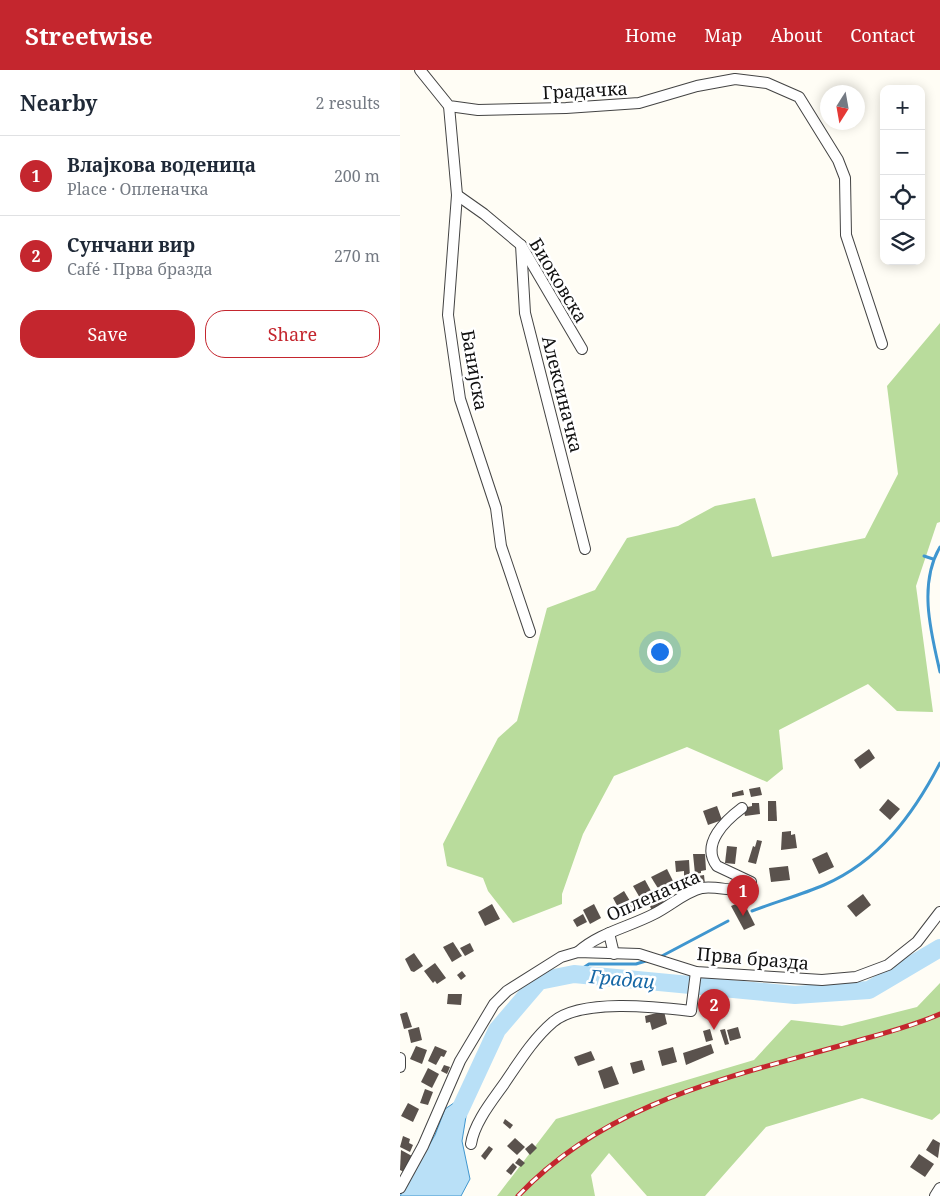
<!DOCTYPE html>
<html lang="en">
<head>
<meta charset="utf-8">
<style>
  body { margin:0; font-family:"Noto Serif",serif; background:#f6f6f7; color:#1f2937 }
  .controls { position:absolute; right:15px; top:15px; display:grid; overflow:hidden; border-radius:10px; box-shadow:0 2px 12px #0003 }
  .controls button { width:45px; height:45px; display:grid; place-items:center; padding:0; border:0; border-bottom:1px solid #e0e1e3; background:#fff; color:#1f2937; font:25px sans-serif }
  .compass { position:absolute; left:420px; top:15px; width:45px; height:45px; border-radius:50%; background:#fff; box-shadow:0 2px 12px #0003; rotate:191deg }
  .you { position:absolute; left:259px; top:581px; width:18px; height:18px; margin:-12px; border:4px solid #fff; border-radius:50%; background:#1a73e8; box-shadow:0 0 0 8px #1a73e833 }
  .badge { display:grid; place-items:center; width:32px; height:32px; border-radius:50%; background:#c4262e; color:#fff; font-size:16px; font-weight:700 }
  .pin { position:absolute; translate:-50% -41px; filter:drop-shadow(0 1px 2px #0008) }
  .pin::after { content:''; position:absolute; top:26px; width:18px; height:15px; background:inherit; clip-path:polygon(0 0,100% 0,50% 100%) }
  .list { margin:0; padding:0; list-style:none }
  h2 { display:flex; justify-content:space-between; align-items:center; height:65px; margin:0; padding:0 20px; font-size:21px }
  h2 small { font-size:16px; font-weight:400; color:#747a83 }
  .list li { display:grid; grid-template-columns:32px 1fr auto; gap:15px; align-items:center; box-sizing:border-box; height:80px; padding:0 20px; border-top:1px solid #e0e1e3 }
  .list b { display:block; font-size:19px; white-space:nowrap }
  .list p { margin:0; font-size:16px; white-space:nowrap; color:#747a83 }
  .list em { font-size:16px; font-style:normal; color:#747a83 }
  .actions { display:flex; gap:10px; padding:15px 20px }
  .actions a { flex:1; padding:11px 0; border:1px solid #c4262e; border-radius:20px; text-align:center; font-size:18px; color:#c4262e }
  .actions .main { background:#c4262e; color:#fff }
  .icon { flex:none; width:28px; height:28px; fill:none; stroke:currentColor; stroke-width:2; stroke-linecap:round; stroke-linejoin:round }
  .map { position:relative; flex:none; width:540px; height:1126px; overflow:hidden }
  header { display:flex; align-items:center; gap:30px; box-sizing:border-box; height:70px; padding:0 25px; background:#c4262e; color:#fff }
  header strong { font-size:24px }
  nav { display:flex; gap:28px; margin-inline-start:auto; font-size:18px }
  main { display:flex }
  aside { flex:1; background:#fff }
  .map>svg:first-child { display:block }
</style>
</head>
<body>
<header>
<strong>Streetwise</strong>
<nav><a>Home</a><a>Map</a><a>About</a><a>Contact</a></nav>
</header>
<main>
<aside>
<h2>Nearby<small>2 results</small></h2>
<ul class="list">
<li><span class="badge">1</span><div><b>Влајкова воденица</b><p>Place · Опленачка</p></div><em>200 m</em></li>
<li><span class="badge">2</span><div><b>Сунчани вир</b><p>Café · Прва бразда</p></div><em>270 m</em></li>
</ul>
<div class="actions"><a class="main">Save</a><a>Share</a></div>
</aside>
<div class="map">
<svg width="540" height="1126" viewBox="0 0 540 1126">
  <rect width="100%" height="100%" fill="#fffdf5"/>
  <g fill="#b9dc9c">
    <polygon points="540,253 540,452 537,453 516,516 533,642 497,641 468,614 379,660 383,699 367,712 287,677 214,706 183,764 162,824 162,834 113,853 88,821 83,808 47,796 43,774 98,668 117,651 147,538 195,520 227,468 278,456 315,436 355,428 372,487 465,468 498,404 487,316"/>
    <polygon points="540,913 540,1043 532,1050 462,1028 366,1057 305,1126 247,1126 209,1083 191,1105 195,1126 97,1126 156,1049 354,990 391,950 442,956 517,937"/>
  </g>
  <polygon fill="#b9e0f7" stroke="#3f96cf" points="70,1022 62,1071 70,1109 61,1126 0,1126 35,1065 45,1039"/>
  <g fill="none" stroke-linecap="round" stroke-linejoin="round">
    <g stroke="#3f96cf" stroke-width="3">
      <path d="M 540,477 C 518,514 531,563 540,602"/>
      <polyline points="524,486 533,489"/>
      <path d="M 352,841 C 375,832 401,825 424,815 C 479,791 513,745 540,693"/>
      <polyline points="260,887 328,851"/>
      <polyline points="174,904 189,894 236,894 249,890"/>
    </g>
    <polyline stroke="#b9e0f7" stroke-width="18" points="59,1042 97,960 139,911 174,904 395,925 469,920 540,878"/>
  </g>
  <g fill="#5a524d">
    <polygon points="469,679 475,688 460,699 454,690"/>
    <polygon points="360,717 362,725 351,727 349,719"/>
    <polygon points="343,720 344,725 332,727 332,723"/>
    <polygon points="488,729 500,739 490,750 479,740"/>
    <polygon points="368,731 376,731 377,751 368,751"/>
    <polygon points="352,733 359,733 360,744 345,746 343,738 352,736"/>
    <polygon points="317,736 322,750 308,755 303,741"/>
    <polygon points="391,761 391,765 395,764 397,778 381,780 382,762"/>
    <polygon points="357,770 362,771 356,794 348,792 353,776 355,777"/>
    <polygon points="327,776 337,777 335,794 325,793"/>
    <polygon points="427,782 434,797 419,804 412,789"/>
    <polygon points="293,784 305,784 306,800 301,801 301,803 295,804"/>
    <polygon points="289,790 290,807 284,807 284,801 276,802 275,791"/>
    <polygon points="388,796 390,810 371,812 369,798"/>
    <polygon points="267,799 274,813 259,820 251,807"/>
    <polygon points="304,805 305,814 297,815 298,806"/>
    <polygon points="245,810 251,821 240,828 233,816"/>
    <polygon points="224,821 233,836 221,843 213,828"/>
    <polygon points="463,824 471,835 456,847 447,836"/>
    <polygon points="260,825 265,834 252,841 248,832"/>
    <polygon points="343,831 355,855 344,860 331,836"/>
    <polygon points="92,834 100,849 85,856 78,842"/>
    <polygon points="194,834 201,848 190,854 183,840"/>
    <polygon points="183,844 187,852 177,857 173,850"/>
    <polygon points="53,872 62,886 52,892 43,877"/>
    <polygon points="70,873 74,881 65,886 60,878"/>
    <polygon points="14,883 23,896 14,902 11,901 5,889"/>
    <polygon points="35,893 46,908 37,914 35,911 33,913 24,901"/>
    <polygon points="62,901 66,906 61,910 57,905"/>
    <polygon points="48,924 62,924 61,935 47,934"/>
    <polygon points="264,941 267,954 252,960 250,952 246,953 245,946"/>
    <polygon points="7,942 12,957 4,959 0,944"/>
    <polygon points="19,957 22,970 11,973 8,960"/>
    <polygon points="338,957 341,968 330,971 327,960"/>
    <polygon points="310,959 313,970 306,972 303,961"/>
    <polygon points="325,959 329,974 325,975 320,960"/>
    <polygon points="311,974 314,983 286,995 283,983"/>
    <polygon points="16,976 27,980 22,994 10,989"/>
    <polygon points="35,976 47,981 44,987 41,986 36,995 28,991"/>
    <polygon points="273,977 277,992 262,996 258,981"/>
    <polygon points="191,981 195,990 178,996 174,987"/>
    <polygon points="242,990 245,1000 233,1004 230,993"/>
    <polygon points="44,995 50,997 47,1004 41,1001"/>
    <polygon points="212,996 219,1014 204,1019 198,1001"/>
    <polygon points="28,998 39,1004 32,1018 21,1012"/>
    <polygon points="25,1019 33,1022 28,1035 20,1033"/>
    <polygon points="8,1033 19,1039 13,1052 1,1046"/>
    <polygon points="105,1049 113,1055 110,1059 103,1053"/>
    <polygon points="3,1066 10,1069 9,1073 13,1075 10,1082 0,1077"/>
    <polygon points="115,1068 125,1077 117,1085 107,1076"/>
    <polygon points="533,1069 540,1073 538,1088 526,1080"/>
    <polygon points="132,1073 137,1078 130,1085 125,1079"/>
    <polygon points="89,1076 93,1079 85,1090 81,1086"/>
    <polygon points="1,1080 12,1086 6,1103 0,1100"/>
    <polygon points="519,1084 534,1094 525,1107 510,1097"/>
    <polygon points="119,1088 125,1093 121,1097 115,1093"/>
    <polygon points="113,1093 117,1097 111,1105 106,1101"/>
  </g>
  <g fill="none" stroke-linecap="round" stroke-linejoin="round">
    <g stroke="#444" stroke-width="12">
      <g id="minor">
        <polyline points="20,0 49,36 78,40 166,38 239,33 297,16 335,9 367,13 399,27 438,90 445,108 446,165 482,274"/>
        <polyline points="49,36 57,125 48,245 60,329 96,438 101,476 130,562"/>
        <polyline points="57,125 84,144 121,175 182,279"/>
        <polyline points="121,175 125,243 185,479"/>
        <polyline points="209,863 214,884"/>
        <path d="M 178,882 C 199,863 229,857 254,844 C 270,836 285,822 302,818 C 317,815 342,825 351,817 L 351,812 L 317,796 C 300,774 326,750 342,738"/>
        <polyline points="0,988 0,997"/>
        <path d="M 71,1074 C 74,1053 92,1031 104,1014 C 119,992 133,969 153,952 C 181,928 257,937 291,941 L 296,902"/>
        <polyline points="0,1118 23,1076 60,991 94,934 107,921 161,887 178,882 239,884 296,902 422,910 456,907 488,895 517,872 540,842"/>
        <polyline points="535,1126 540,1118"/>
      </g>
    </g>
    <use href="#minor" stroke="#fff" stroke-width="10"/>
    <g stroke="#c4262e" stroke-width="5">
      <path id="rail" d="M 118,1126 C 205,1034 322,1009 439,976 C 473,966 508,958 540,944"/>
    </g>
    <use href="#rail" stroke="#fff" stroke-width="3" stroke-dasharray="9" stroke-linecap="butt"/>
  </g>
  <g text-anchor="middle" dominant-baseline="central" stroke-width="5" stroke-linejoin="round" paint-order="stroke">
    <g font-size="18" fill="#111" stroke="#fff">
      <text transform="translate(185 20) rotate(-3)">Градачка</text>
      <text transform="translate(159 210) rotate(59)">Биоковска</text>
      <text transform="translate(75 300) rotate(80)">Банијска</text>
      <text transform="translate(163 324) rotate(76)">Алексиначка</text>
      <text transform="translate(253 825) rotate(-24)">Опленачка</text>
      <text transform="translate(353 888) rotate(5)">Прва бразда</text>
    </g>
    <g font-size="19" font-style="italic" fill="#1768a6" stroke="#fff">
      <text transform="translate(222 909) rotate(5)">Градац</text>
    </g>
  </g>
</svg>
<div class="controls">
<button>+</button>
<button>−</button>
<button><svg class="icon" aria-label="locate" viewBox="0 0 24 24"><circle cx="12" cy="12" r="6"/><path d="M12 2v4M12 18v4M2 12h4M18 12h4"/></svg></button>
<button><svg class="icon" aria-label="layers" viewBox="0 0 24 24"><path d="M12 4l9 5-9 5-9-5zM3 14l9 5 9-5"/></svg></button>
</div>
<svg class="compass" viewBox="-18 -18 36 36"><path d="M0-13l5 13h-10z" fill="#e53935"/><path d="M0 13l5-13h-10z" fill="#747a83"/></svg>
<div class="you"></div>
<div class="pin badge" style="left:343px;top:846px">1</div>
<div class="pin badge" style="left:314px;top:960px">2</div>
</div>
</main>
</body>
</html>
